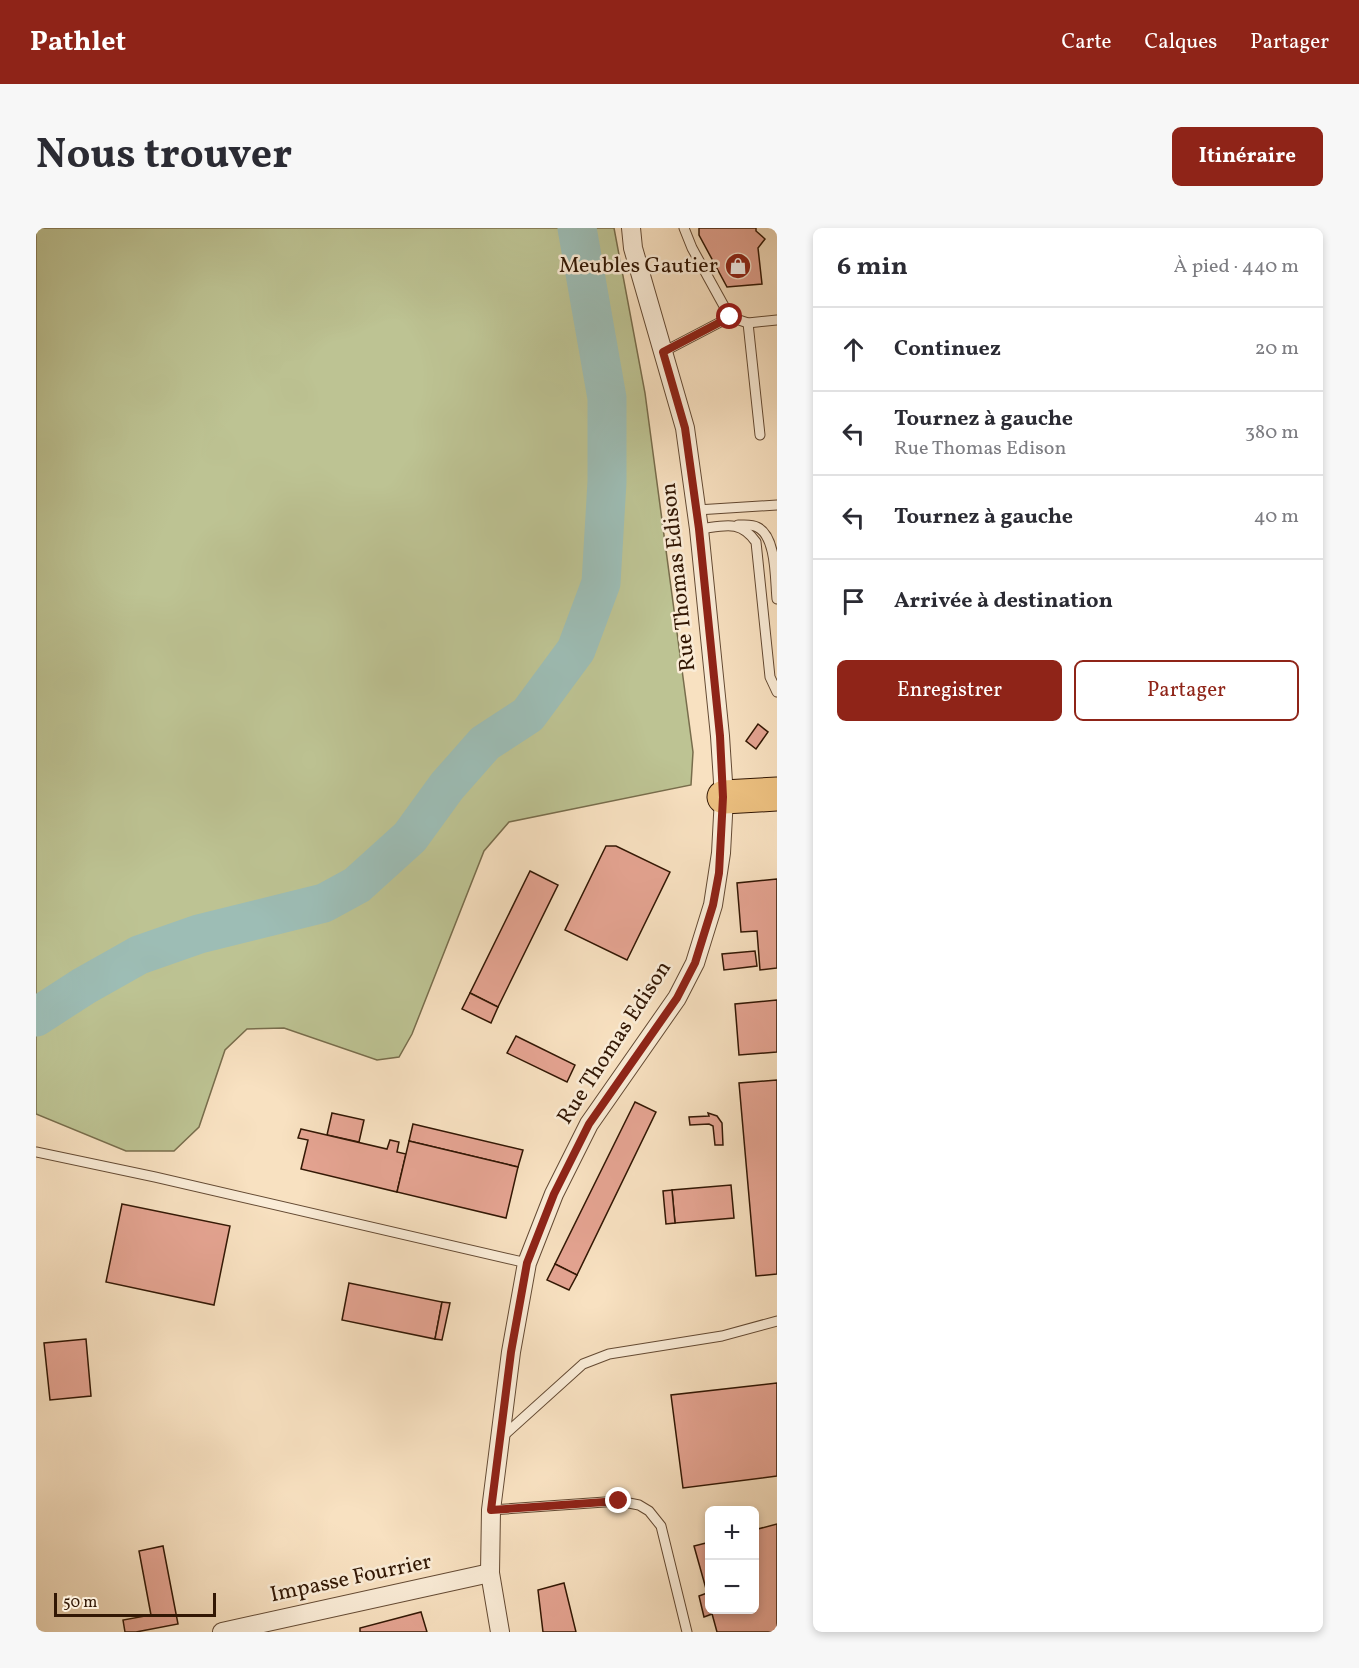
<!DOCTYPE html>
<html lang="fr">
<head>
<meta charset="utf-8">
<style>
  body { margin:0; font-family:Vollkorn,serif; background:#f7f7f7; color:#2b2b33 }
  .controls { position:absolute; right:18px; bottom:18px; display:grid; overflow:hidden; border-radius:9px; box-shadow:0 3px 9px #0003 }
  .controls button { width:54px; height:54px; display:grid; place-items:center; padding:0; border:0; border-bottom:2px solid #e1e1e2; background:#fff; color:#2b2b33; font:30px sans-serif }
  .scale { position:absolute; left:18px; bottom:15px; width:162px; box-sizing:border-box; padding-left:6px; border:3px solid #321704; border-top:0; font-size:16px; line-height:21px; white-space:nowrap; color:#321704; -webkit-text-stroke:4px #faecd7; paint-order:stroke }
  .stop { position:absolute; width:18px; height:18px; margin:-14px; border:4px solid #8f2418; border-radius:50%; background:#fff }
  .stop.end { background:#8f2418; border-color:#fff; box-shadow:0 2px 6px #0008 }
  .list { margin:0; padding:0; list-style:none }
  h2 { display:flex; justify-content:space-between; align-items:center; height:78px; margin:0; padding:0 24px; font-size:26px }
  h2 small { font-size:20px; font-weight:400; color:#7c7c81 }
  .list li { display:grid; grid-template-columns:39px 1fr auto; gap:18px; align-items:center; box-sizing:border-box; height:84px; padding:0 24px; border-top:2px solid #e1e1e2 }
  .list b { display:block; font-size:22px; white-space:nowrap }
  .list p { margin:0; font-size:20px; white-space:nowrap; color:#7c7c81 }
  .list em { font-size:20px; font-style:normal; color:#7c7c81 }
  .actions { display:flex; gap:12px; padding:18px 24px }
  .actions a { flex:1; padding:14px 0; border:2px solid #8f2418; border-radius:9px; text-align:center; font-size:21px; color:#8f2418 }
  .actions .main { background:#8f2418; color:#fff }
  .icon { flex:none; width:33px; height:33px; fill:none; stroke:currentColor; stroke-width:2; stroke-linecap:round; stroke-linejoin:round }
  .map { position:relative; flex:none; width:741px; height:1404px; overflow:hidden; border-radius:9px }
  header { display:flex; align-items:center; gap:36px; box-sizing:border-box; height:84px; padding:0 30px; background:#8f2418; color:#fff }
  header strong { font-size:28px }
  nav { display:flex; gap:33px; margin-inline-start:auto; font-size:21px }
  .intro { display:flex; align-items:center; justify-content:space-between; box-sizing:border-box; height:144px; padding:0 36px }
  h1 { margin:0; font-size:42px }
  .button { padding:15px 27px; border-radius:9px; background:#8f2418; color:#fff; font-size:21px; font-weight:700 }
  main { display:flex; gap:36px; padding:0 36px }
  aside { flex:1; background:#fff; border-radius:9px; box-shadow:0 3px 9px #0003 }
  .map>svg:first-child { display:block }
</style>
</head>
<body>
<header>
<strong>Pathlet</strong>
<nav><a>Carte</a><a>Calques</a><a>Partager</a></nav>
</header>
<div class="intro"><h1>Nous trouver</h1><a class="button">Itinéraire</a></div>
<main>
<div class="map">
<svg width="741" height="1404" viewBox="0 0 741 1404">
  <rect width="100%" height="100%" fill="#f8e1c1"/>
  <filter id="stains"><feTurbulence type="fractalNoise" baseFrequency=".00333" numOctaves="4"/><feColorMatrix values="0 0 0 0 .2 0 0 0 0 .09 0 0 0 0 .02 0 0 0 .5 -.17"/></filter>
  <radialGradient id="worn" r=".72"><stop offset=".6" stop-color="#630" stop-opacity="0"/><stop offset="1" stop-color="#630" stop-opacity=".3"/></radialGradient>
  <polygon fill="#bdc393" stroke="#786d4c" stroke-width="1.5" points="0,0 578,0 609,165 657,524 655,557 473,594 448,623 376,806 363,829 341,832 248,800 211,801 189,822 163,899 138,923 90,923 0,886"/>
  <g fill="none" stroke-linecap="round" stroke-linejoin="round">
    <polyline stroke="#9dbdb5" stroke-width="39" points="0,789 48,758 103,727 163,706 288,675 321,657 374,609 411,558 449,515 492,487 540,422 565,355 571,254 571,170 541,0"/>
  </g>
  <g fill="#e5a492" stroke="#321704" stroke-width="1.5">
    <polygon points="663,0 720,0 720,3 729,11 722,20 726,56 691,59 663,7"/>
    <polygon points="722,496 732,504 720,521 710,513"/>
    <polygon points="570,618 580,618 634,644 591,732 529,702"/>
    <polygon points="494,643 522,657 462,779 434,765"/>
    <polygon points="741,651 741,740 724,742 721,703 705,704 701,655"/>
    <polygon points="719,723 721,738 688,742 686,726"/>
    <polygon points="434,765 462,779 455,795 426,781"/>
    <polygon points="741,772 741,824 703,827 699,776"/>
    <polygon points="480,808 539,837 531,854 471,825"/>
    <polygon points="741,852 741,1046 720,1048 703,855"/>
    <polygon points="599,874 620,884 541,1047 519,1036"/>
    <polygon points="296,885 328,892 323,914 291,907"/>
    <polygon points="672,885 681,888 686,895 687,917 679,917 677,898 673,896 654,897 653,889 673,888"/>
    <polygon points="377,896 487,922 482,939 373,913"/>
    <polygon points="265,901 351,921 354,912 363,914 361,924 370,926 361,964 265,941 272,912 262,910"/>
    <polygon points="373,913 482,939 470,990 361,964"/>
    <polygon points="695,957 698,990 639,995 636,962"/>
    <polygon points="636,962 639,995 630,996 627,963"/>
    <polygon points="86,976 194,998 178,1077 70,1054"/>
    <polygon points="519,1036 541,1047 533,1062 511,1052"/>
    <polygon points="313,1055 406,1074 399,1111 306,1092"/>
    <polygon points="406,1074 414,1075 406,1112 399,1111"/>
    <polygon points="50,1111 55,1168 14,1172 8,1115"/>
    <polygon points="741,1155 741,1248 647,1260 635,1167"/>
    <polygon points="741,1296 741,1404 681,1404 675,1382 718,1382 718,1302"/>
    <polygon points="674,1314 674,1375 658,1318"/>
    <polygon points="127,1318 142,1396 100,1404 89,1404 87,1392 115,1387 103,1323"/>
    <polygon points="528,1355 540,1404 507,1404 502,1362"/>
    <polygon points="671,1365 674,1382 676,1386 668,1389 663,1368"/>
    <polygon points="385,1384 391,1404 324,1404 324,1400"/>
  </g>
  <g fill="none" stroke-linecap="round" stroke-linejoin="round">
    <g stroke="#644a33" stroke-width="11">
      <g id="lane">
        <polyline points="648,0 656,20 694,89"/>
        <polyline points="712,95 724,207"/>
        <polyline points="627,124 694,89 712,95 741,92"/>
        <polyline points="661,282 741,277"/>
        <path d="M 702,297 C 708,297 716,296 721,299 C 741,308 739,353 741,371"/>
        <path d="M 663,301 C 688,298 704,291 720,314 L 734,449 L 741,464"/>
        <polyline points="0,924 119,949 491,1035"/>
        <polyline points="465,1210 547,1136 573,1126 686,1108 741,1093"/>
        <polyline points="455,1282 583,1273 603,1277 613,1283 625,1298 651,1404"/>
      </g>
    </g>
    <g stroke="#644a33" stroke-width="20">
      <g id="street">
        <polyline points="186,1404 454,1345"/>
        <polyline points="464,1404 454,1345 455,1282 475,1124 491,1035 518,966 553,896 641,770 659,735 677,677 685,625 688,569 684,508 663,301 649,200 597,20 595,0"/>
      </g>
    </g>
    <g stroke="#321704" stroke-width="35">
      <polyline id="highway" points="688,569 741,566"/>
    </g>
    <use href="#lane" stroke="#faecd7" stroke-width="9"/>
    <use href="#street" stroke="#faecd7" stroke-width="18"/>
    <use href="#highway" stroke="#ecc080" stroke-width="33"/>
  </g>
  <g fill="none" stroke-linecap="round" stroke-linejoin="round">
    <polyline stroke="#8f2418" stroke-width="8" points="583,1273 455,1282 475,1124 491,1035 518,966 553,896 641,770 659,735 677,677 683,645 687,569 684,508 663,301 649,200 627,124 694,89"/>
  </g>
  <defs>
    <g id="shop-disc" transform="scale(1.35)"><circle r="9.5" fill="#8f2418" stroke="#faecd7"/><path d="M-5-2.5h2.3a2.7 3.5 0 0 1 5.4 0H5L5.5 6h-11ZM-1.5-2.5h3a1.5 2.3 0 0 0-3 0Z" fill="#fff"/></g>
  </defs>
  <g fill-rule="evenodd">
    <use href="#shop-disc" x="702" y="38"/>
  </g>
  <g text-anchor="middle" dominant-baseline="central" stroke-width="5" stroke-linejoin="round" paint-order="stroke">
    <g font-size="22" fill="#321704" stroke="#faecd7" text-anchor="end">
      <text x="682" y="38">Meubles Gautier</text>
    </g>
    <g font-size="22" fill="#321704" stroke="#faecd7">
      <text transform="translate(643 349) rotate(-96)">Rue Thomas Edison</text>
      <text transform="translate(579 815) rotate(-57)">Rue Thomas Edison</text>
      <text transform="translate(315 1351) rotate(-12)">Impasse Fourrier</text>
    </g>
  </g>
  <rect width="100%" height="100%" filter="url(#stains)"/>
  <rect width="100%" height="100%" fill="url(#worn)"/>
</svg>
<div class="controls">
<button>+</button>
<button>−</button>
</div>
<div class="scale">50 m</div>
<div class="stop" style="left:694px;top:89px"></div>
<div class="stop end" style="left:583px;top:1273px"></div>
</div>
<aside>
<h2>6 min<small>À pied · 440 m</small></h2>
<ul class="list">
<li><svg class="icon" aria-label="ahead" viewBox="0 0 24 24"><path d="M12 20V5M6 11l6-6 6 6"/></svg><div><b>Continuez</b></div><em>20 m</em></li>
<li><svg class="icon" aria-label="left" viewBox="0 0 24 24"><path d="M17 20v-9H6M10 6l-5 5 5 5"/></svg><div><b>Tournez à gauche</b><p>Rue Thomas Edison</p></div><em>380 m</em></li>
<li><svg class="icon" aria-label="left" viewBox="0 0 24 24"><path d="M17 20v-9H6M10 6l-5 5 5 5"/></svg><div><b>Tournez à gauche</b></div><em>40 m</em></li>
<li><svg class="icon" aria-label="arrive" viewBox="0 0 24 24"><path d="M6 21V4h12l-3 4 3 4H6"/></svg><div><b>Arrivée à destination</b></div></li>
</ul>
<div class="actions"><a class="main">Enregistrer</a><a>Partager</a></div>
</aside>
</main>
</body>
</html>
